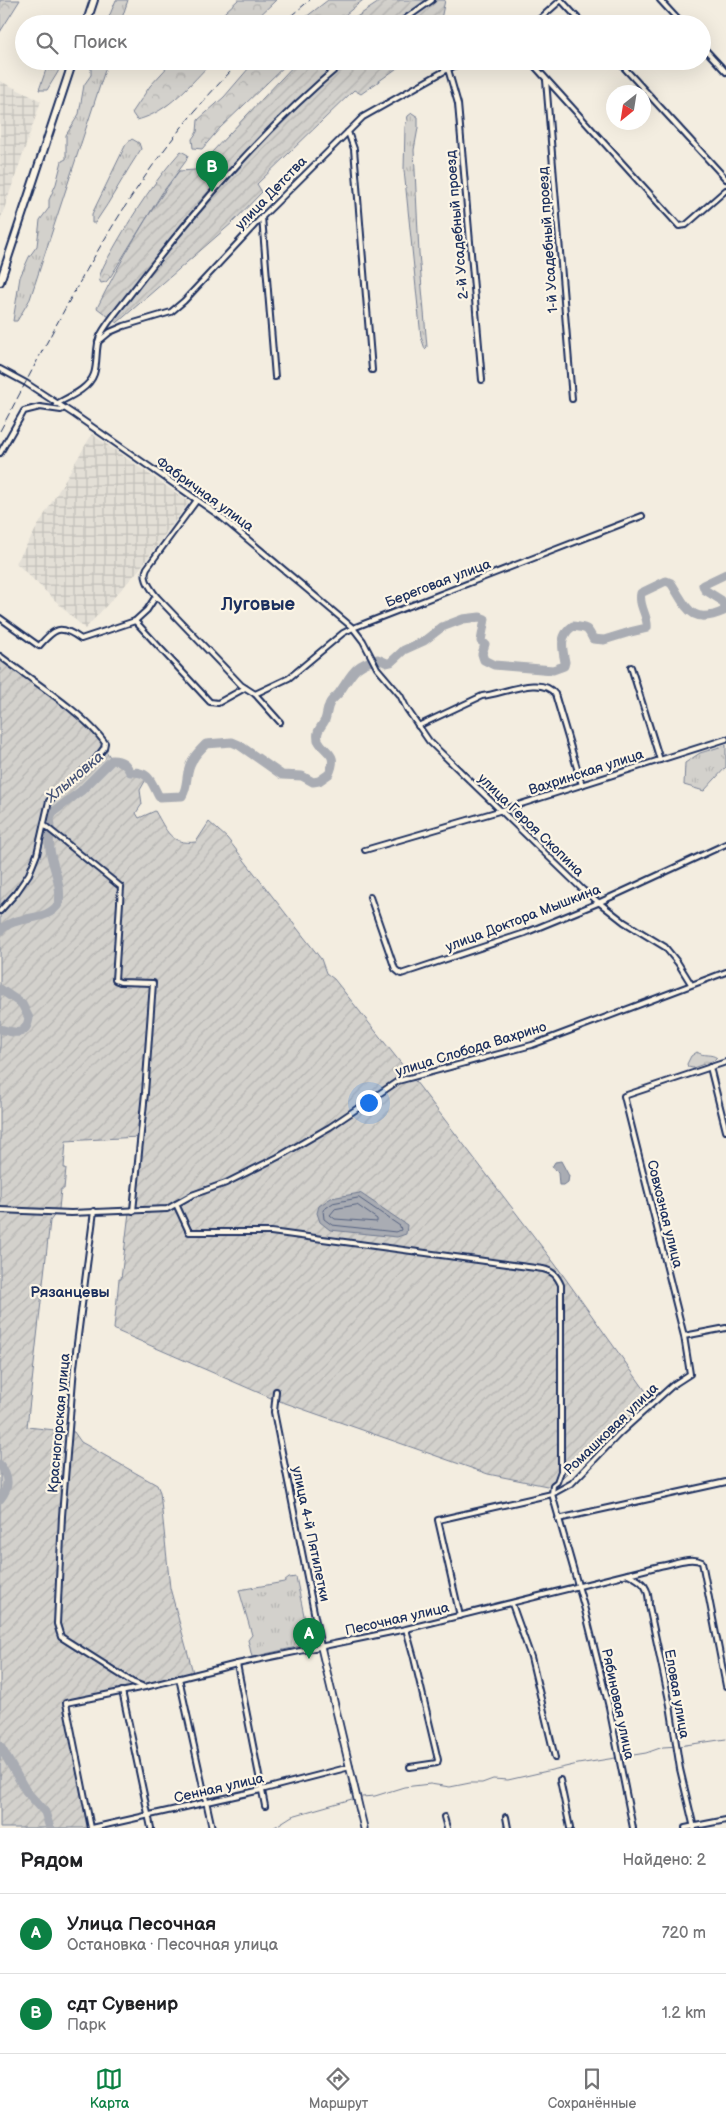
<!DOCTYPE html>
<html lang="ru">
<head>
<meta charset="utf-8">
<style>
  body { margin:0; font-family:"Balsamiq Sans",sans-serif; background:#f6f6f6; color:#202124 }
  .compass { position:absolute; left:606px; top:85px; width:45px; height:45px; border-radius:50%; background:#fff; box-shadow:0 5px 20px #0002; rotate:210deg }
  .you { position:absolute; left:368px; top:1102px; width:18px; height:18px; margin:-12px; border:4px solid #fff; border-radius:50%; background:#1a73e8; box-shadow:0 0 0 8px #1a73e833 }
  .badge { display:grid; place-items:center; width:32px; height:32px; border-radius:50%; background:#0b8043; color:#fff; font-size:16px; font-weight:700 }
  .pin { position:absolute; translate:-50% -41px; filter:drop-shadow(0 1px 2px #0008) }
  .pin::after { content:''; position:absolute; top:26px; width:18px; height:15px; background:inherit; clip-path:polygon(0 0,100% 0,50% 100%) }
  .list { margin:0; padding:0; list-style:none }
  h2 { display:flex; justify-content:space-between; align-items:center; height:65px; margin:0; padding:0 20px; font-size:21px }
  h2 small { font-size:16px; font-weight:400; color:#757577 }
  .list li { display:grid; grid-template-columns:32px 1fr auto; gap:15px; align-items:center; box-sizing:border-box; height:80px; padding:0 20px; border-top:1px solid #e0e0e0 }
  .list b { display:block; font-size:19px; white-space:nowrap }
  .list p { margin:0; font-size:16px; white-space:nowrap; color:#757577 }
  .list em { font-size:16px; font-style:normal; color:#757577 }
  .icon { flex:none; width:28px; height:28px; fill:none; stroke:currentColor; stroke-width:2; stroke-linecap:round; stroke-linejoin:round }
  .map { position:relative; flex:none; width:726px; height:1828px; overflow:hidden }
  .search { position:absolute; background:#fff; box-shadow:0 5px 20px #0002; left:15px; right:15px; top:15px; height:55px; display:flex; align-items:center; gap:12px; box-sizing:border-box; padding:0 18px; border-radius:28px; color:#757577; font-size:19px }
  .sheet { height:225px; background:#fff }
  nav { display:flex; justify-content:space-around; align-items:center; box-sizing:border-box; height:70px; border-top:1px solid #e0e0e0; background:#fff; font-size:14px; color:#757577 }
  nav a { display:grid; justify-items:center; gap:2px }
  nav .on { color:#0b8043 }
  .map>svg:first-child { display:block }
</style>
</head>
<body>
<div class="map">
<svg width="726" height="1828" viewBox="0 0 726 1828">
  <defs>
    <pattern id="industrial-grid" width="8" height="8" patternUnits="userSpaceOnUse" patternTransform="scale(1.25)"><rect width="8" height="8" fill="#e3dfd6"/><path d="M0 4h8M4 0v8" fill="none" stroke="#c2c0ba"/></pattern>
    <pattern id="grass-tufts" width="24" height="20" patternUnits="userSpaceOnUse" patternTransform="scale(1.25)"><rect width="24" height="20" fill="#d3d1cc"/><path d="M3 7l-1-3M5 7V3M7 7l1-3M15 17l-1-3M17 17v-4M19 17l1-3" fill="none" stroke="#b5b4b2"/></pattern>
    <pattern id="forest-crowns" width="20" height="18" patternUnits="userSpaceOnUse" patternTransform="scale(1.25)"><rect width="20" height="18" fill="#d3d1cc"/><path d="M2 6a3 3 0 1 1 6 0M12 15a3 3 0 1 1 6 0" fill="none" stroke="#b5b4b2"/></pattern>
    <pattern id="garden-furrows" width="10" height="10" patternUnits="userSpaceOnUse" patternTransform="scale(1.25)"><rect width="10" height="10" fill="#d3d1cc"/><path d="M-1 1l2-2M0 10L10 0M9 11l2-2" fill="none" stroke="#b5b4b2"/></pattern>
  </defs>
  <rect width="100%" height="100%" fill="#f3ede0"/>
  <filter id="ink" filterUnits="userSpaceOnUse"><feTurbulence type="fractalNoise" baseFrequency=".02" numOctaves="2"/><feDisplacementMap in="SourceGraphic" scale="10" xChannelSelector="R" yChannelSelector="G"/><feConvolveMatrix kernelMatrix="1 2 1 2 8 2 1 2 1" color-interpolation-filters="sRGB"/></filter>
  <g filter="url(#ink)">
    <g fill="url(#industrial-grid)">
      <polygon points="0,81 41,101 0,221"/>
      <polygon points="92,434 189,502 138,571 85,629 16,563"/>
    </g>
    <g fill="url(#grass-tufts)" stroke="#778095">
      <polygon points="116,0 128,0 120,24 106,24"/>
      <polygon points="49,61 60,61 58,72 47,90 39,90"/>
      <polygon points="94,61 108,61 30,299 17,321 13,321 20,277 29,257 37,246 40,220 49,208 49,200 56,184 62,161 66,159 66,135 79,114 84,85 91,75 91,65"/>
      <polygon points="412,113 418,117 418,128 414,150 419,253 427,347 425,349 421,337 404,170 405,127 408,116"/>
      <path d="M 132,139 L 139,143 L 141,149 C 125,173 112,199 95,223 L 92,223 L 92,214 L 126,144 Z"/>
      <polygon points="726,745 726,767 704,791 684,785 685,763 700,753"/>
      <polygon points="296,1577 310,1644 252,1657 248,1640 252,1635 239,1590 284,1582 289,1578"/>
    </g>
    <g fill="url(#forest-crowns)" stroke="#778095">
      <polygon points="0,0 20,0 0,32"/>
      <polygon points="238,0 276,0 251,24 212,24"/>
      <polygon points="328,0 363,0 334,24 297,24"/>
      <path d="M 173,61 L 213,61 C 190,84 169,112 137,120 L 132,113 L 150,86 Z"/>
      <polygon points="255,61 290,61 220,128 202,149 193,148 192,139 197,132 198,120 224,97"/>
      <path d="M 181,151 L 188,155 L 186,161 L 162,193 L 111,276 L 106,282 L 101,283 L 99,279 C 102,266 110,255 116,244 C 135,211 156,179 181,151 Z"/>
      <path d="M 697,1052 C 704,1057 711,1053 717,1058 L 715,1060 L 693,1068 L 688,1067 L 687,1064 L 691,1056 Z"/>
    </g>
    <g fill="url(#garden-furrows)" stroke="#778095">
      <polygon points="382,0 445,0 440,24 346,24"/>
      <path d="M 298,61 L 407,61 L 361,94 L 354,90 L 257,184 L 262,192 L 232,223 L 117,323 L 97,308 C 121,260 147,214 179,171 L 195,170 Z"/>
      <path d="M 0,656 L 77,715 L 105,743 L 104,748 L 112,760 C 122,760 126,764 131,772 L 141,772 L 148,776 L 140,790 L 142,804 L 136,813 L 139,818 L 155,811 C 167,831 170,845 196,842 L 209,822 L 227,838 L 321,959 L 326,973 L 334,979 L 419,1086 L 555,1264 L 650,1397 L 552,1487 L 488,1474 L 271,1398 L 117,1331 L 114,1329 L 119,1279 L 121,1279 L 138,1137 L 66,1141 L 64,1168 L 66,1168 L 64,1189 L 61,1189 L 59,1209 L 50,1221 L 27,1427 L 74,1432 L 81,1442 L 157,1485 L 160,1492 L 170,1588 L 194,1676 L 66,1706 L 90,1828 L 0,1828 Z"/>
    </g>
    <g fill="#a9acb3" stroke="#707a91">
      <polygon points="561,1161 569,1176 568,1182 564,1185 559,1185 558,1173 552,1167 555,1162"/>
      <polygon points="360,1193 407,1225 406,1234 397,1237 330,1230 320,1222 317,1213 319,1206 331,1198"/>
    </g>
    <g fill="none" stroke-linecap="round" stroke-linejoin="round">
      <g stroke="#546180" stroke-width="1">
        <polygon points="359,1198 400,1226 401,1230 396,1232 332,1225 324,1219 323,1210 333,1203"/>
        <polygon points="357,1205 377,1219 377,1222 335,1219 330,1215 335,1209"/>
      </g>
      <g stroke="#707a91" stroke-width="1">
        <polyline points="362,1797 375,1796 404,1787 430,1784 450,1787 470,1783 482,1783 493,1779 508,1780 578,1764 646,1753 663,1747 679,1746 726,1739"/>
        <polyline points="273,1828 292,1816 352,1799"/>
      </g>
      <g stroke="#a9acb3" stroke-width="9">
        <path d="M 51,825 L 50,819 L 53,812 L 81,791 L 112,760 C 122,760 126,764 130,772 C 150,771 151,782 159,797 L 182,796 C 187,788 186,781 188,772 C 190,760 198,752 206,744 L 232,742 L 239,745 L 282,775 L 302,776 L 313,782 L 319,781 L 329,774 C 339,752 325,754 318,740 C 316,730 321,728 325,720 C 327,715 327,709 329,705 C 331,699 335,698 339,693 C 352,675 353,665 378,659 L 387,663 L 391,662 L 404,650 L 424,641 L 442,627 L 463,619 L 480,617 L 485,619 L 481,641 L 485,644 L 482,654 L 484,660 L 494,665 L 553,670 L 564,666 L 565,662 C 562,647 559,636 573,626 C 587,628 587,627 593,639 L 604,640 L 630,632 L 647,628 C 649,617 638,606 641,593 L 666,581 L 671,583 C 687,607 690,626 724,611 L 725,606 L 721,600 L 705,590 L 703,585 L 726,574"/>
        <path d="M 0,931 C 15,913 47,924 59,903 C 63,878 46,859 50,833"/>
        <path d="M 0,989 L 22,1004 L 29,1018 C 26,1037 14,1033 0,1029"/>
        <path d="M 0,1465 C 9,1477 10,1487 0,1499"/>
        <polyline points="0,1746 26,1791 45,1812 50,1828"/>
      </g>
      <g stroke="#1b2f5e" stroke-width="8">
        <g id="street">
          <polyline points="561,0 583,24"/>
          <polyline points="660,0 682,24"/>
          <polyline points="398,24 432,0"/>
          <polyline points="534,24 561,0"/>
          <polyline points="702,46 726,72"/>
          <polyline points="530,61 679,226 686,225 726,190"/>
          <polyline points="618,61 726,179"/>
          <polyline points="448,69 458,104 482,380"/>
          <polyline points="546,80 572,399"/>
          <polyline points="348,132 354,149 372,370"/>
          <polyline points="262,217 275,377"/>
          <polyline points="98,342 110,332 124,326 171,312 184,301 262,217 363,117 448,69 465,61"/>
          <polyline points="0,369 26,383 75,415 220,516 353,628 363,641 377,668 400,695 407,709 429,741 583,890 624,922 665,947 678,963 691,984"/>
          <path d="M 56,404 C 69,397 89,389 94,374 C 98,362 95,348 100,336 C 107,322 119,309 129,296 C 193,212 263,129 345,61"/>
          <polyline points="0,453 24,411 40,407 61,410 64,408"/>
          <polyline points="156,596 241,685 255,694 280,722"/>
          <path d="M 0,618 L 39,646 C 55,628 60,624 81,639 L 135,621 L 147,610 L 156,596 C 150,587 142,578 147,568 L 197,500"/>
          <polyline points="135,621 210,702 218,703 245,688"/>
          <path d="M 0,656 C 30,679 84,713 105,743 L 104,748 L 95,760 L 49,801 L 37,854 L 29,874 L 16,893 L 0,911"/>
          <polyline points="631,667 660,760"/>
          <polyline points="255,694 289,678 343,633 353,628 642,516"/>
          <path d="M 418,726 L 482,696 C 501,695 541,674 555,694 L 582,785"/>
          <polyline points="44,825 121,887 115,980 120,982 153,983 145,1093 133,1211"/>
          <polyline points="365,850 499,811 726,739"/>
          <polyline points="370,897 395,969 401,974 525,933 598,903 726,844"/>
          <polyline points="710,1067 726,1131"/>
          <path d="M 176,1204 L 189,1232 L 271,1232 L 543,1269 C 553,1271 557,1276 561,1285 L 561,1471 L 557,1482 L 553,1485 L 552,1494 L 585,1610 L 609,1707 L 633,1828"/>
          <polyline points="0,1210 71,1213 167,1209 192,1195 226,1183 278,1157 330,1127 398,1081 532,1045 726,972"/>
          <polyline points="94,1211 74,1367 62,1516 57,1624 61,1637 132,1682 142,1686"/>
          <polyline points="684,1336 726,1328"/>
          <polyline points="276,1391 274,1412 321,1647"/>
          <polyline points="558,1519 726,1482"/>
          <path d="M 628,1574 C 644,1582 649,1587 649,1606 L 670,1705 L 680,1769 L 694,1828"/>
          <polyline points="512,1604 531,1657 555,1758"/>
          <polyline points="460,1616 438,1520 552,1494 572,1483 619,1434 652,1404 673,1385 690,1374 684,1336 624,1096 726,1062"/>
          <polyline points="406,1629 414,1658 438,1760 437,1763 410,1767"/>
          <polyline points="237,1664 265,1806"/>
          <polyline points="179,1678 212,1828"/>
          <polyline points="122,1691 151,1828"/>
          <polyline points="560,1780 570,1828"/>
          <polyline points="444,1817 447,1828"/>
          <polyline points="506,1817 508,1828"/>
          <path d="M 91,1828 L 66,1703 L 145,1687 L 237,1664 L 406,1629 L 660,1566 C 673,1564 690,1556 702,1562 L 726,1686"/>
          <polyline points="92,1828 261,1790 350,1767"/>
          <polyline points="685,1828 726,1820"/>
        </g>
      </g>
      <g stroke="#1b2f5e" stroke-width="9">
        <polyline id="secondary" points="321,1647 364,1828"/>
      </g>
      <g stroke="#1b2f5e" stroke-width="10">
        <g id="primary">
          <polyline points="86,24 94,0"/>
          <polyline points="0,282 73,61"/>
        </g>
      </g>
      <use href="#street" stroke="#fcf5e5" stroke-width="4"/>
      <use href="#secondary" stroke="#fcf5e5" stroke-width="5.5"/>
      <use href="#primary" stroke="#fcf5e5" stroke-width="6"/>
      <g stroke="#1b2f5e" stroke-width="1" stroke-dasharray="8 4" stroke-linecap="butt">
        <polyline points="281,24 310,0"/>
        <path d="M 0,431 C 71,298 132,169 241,61"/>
      </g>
    </g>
  </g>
  <g text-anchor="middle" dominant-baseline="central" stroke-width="4.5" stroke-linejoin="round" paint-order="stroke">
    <g font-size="14" fill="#1b2f5e" stroke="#fcf5e5">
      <text transform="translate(271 193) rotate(-46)">улица Детства</text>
      <text transform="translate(457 225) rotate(-95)">2-й Усадебный проезд</text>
      <text transform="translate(548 240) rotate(-94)">1-й Усадебный проезд</text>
      <text transform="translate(205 494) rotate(36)">Фабричная улица</text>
      <text transform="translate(438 583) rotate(-21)">Береговая улица</text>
      <text transform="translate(586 772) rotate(-18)">Вахринская улица</text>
      <text transform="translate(531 825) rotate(44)">улица Героя Скопина</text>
      <text transform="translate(523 918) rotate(-21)">улица Доктора Мышкина</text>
      <text transform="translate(471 1049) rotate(-17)">улица Слобода Вахрино</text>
      <text transform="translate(665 1214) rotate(76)">Совхозная улица</text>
      <text transform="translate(59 1423) rotate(-85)">Красногорская улица</text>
      <text transform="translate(611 1429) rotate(-44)">Ромашковая улица</text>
      <text transform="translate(311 1534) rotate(78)">улица 4-й Пятилетки</text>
      <text transform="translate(397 1619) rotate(-13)">Песочная улица</text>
      <text transform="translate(677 1694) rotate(80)">Еловая улица</text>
      <text transform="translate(618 1704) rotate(78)">Рябиновая улица</text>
      <text transform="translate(219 1788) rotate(-13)">Сенная улица</text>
    </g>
    <g font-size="15" font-style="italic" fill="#465478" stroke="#fcf5e5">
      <text transform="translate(75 777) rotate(-40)">Хлыновка</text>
    </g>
    <g font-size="15" font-weight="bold" fill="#1b2f5e" stroke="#fcf5e5">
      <text x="70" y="1292">Рязанцевы</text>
    </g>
    <g font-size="19" font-weight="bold" fill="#1b2f5e" stroke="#fcf5e5">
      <text x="258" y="604">Луговые</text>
    </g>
  </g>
</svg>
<svg class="compass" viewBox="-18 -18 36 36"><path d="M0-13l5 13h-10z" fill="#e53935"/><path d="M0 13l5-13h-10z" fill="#757577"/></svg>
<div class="you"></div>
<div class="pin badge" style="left:309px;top:1659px">A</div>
<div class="pin badge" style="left:212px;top:192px">B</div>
<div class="search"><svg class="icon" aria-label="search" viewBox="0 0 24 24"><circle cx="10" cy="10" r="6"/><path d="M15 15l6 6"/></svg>Поиск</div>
</div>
<section class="sheet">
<h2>Рядом<small>Найдено: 2</small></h2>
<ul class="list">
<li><span class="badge">A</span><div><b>Улица Песочная</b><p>Остановка · Песочная улица</p></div><em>720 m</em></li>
<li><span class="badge">B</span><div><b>сдт Сувенир</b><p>Парк</p></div><em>1.2 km</em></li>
</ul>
</section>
<nav>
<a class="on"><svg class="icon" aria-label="map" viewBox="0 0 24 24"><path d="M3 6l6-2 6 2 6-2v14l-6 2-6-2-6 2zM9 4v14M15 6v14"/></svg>Карта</a>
<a><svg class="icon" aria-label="directions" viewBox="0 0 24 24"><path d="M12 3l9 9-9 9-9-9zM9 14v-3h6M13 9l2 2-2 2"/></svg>Маршрут</a>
<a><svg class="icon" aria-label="saved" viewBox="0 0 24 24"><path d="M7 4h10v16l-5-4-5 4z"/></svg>Сохранённые</a>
</nav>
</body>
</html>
